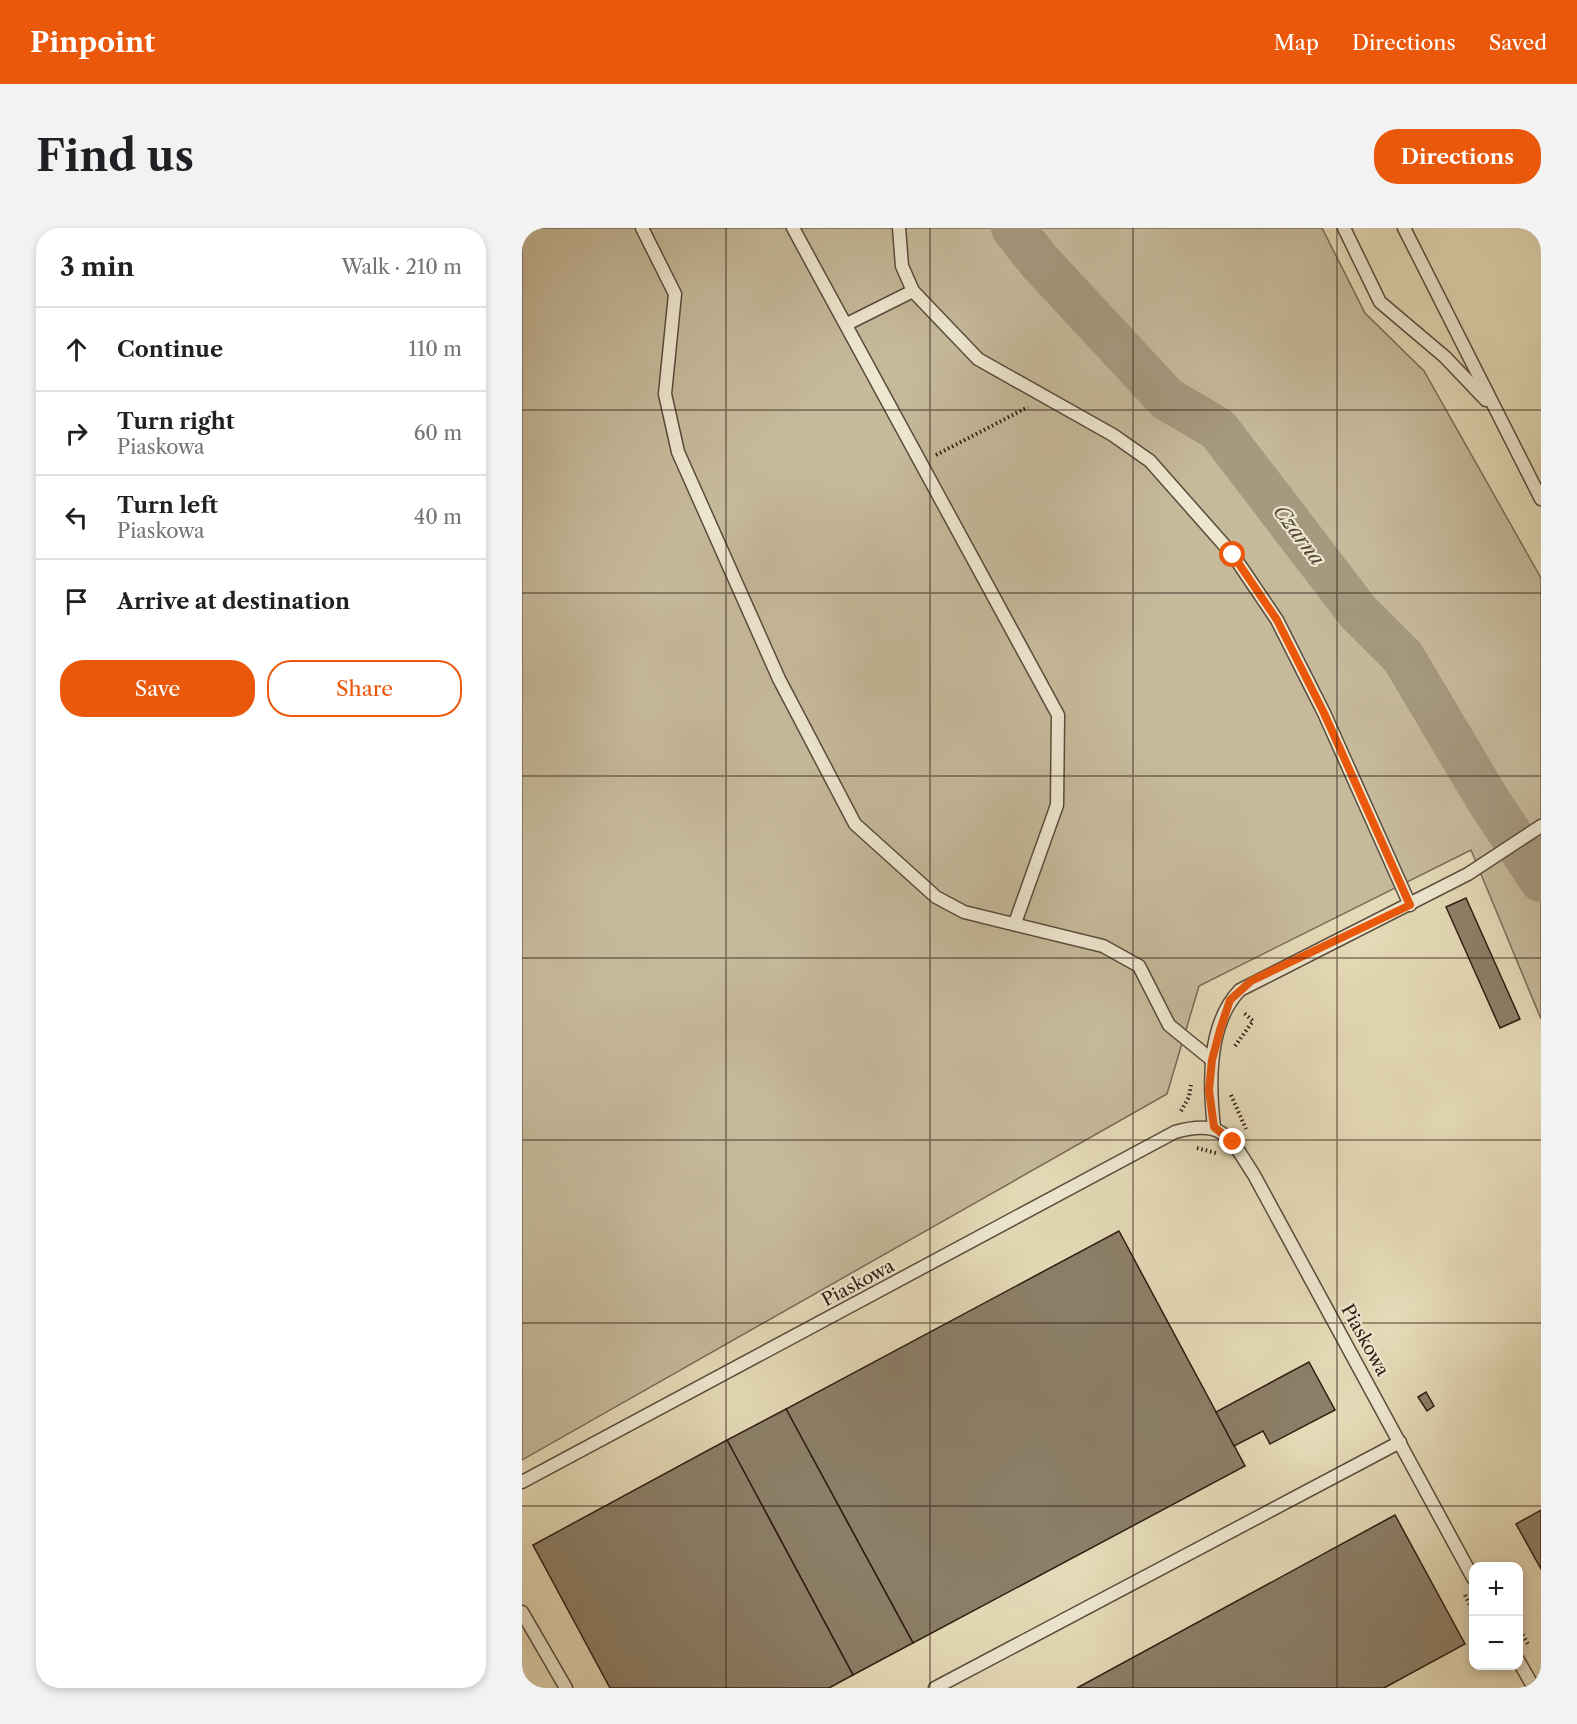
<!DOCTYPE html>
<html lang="en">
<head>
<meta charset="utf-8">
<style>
  body { margin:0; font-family:"Libre Caslon Text",serif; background:#f2f2f2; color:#202124 }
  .controls { position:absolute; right:18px; bottom:18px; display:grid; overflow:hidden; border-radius:12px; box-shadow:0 3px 9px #0003 }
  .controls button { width:54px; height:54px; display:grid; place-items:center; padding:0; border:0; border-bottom:2px solid #e0e0e0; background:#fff; color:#202124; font:30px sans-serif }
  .stop { position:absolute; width:18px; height:18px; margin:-14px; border:4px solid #ea580c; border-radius:50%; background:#fff }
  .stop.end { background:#ea580c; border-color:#fff; box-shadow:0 2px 6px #0008 }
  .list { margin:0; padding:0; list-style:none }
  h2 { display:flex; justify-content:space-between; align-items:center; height:78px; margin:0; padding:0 24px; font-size:26px }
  h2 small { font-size:20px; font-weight:400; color:#757577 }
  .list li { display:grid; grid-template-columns:39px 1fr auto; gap:18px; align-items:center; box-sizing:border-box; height:84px; padding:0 24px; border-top:2px solid #e0e0e0 }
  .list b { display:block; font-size:22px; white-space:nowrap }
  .list p { margin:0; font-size:20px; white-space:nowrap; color:#757577 }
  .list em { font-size:20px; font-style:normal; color:#757577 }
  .actions { display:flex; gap:12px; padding:18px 24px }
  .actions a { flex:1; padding:14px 0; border:2px solid #ea580c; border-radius:24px; text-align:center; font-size:21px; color:#ea580c }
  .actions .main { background:#ea580c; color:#fff }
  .icon { flex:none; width:33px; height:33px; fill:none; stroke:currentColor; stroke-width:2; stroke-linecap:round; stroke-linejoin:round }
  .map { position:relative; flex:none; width:1019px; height:1460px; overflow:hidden; border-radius:24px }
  header { display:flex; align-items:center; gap:36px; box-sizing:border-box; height:84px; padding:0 30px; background:#ea580c; color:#fff }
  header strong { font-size:28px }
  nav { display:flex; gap:33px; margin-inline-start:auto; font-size:21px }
  .intro { display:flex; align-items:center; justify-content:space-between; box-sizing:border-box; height:144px; padding:0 36px }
  h1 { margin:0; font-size:42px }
  .button { padding:15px 27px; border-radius:24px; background:#ea580c; color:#fff; font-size:21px; font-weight:700 }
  main { display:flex; gap:36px; padding:0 36px }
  aside { flex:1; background:#fff; border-radius:24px; box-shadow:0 3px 9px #0003 }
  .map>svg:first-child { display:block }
</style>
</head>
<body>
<header>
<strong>Pinpoint</strong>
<nav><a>Map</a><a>Directions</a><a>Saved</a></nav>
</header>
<div class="intro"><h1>Find us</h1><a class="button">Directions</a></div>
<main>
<aside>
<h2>3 min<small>Walk · 210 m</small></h2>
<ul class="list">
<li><svg class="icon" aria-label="ahead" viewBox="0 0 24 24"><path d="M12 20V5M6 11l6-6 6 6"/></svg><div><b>Continue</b></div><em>110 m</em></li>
<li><svg class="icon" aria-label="right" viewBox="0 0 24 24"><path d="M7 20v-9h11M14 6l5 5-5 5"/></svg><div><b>Turn right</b><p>Piaskowa</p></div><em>60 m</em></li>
<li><svg class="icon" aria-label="left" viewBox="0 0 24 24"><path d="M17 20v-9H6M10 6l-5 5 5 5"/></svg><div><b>Turn left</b><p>Piaskowa</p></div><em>40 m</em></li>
<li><svg class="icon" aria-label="arrive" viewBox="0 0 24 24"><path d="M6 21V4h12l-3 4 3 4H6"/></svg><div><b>Arrive at destination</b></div></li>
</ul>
<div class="actions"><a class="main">Save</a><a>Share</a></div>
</aside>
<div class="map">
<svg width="1019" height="1460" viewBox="0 0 1019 1460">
  <rect width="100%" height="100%" fill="#e5dab7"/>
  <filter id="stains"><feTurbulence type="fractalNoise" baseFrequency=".00333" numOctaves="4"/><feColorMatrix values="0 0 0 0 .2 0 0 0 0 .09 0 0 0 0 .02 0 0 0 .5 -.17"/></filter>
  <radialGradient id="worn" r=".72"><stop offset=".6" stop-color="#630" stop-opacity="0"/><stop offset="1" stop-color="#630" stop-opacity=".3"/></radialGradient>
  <polygon fill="#c6ba9b" stroke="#796b57" stroke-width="1.5" points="0,0 800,0 843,85 902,143 1019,350 1019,791 949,622 677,758 645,866 0,1232"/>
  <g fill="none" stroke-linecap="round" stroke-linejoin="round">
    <polyline stroke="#a6997f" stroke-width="44" points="491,0 517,33 645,171 696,201 836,384 881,429 966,572 1019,652"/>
  </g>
  <g fill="#8c7f68" stroke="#2c1c13" stroke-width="1.5">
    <polygon points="944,670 998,791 978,800 924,679"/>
    <polygon points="597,1003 723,1238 391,1415 264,1181"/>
    <polygon points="787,1134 813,1182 748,1216 741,1203 712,1218 694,1184"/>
    <polygon points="904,1164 912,1178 905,1183 896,1169"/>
    <polygon points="264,1181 391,1415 331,1447 205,1212"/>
    <polygon points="205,1212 331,1447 307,1460 88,1460 11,1317"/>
    <polygon points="1019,1282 1019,1341 994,1296"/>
    <polygon points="873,1287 943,1416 862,1460 555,1460"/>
  </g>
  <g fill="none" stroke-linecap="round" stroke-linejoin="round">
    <g stroke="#5a4c3c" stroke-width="15">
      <g id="lane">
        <polyline points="120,0 153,66 143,166 156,224 257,451 333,596 414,669 442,684 581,718 617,738 647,797 690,832"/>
        <polyline points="271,0 536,487 535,577 493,695"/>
        <polyline points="377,0 380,38 391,63 456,131 591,207 628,233 711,327 755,392 802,485 888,677"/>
        <polyline points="822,0 858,74 923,129 964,172"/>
        <polyline points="882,0 1019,271"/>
        <polyline points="325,96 391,63"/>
        <path d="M 692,899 C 687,856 685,796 718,762 L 946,646 L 1019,598"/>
        <path d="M 0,1254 L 653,904 C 702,890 708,910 732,947 L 951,1350"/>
        <polyline points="0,1384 44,1460"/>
        <polyline points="996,1432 1012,1460"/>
        <polyline points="413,1460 878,1214"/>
      </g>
    </g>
    <g stroke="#2c1c13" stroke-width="4" stroke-dasharray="1.5 3" stroke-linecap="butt">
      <polyline points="414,227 506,179"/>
      <polyline points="713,818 731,793 722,785"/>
      <polyline points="709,867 724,901"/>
      <polyline points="659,883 667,869 669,857"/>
      <polyline points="675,920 694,925"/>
      <polyline points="943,1367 951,1383"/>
      <polyline points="996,1399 1006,1416"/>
    </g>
    <use href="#lane" stroke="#eee7d0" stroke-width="12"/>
  </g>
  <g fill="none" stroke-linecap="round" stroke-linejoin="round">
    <polyline stroke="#ea580c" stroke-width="8" points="711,914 692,899 687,862 690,832 698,802 708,772 729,753 888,677 802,485 755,392 711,327"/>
  </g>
  <path fill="none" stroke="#2c1c13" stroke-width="1.5" stroke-opacity="0.55" d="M 204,0 L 204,1460M 408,0 L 408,1460M 611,0 L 611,1460M 815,0 L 815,1460M 0,182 L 1019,182M 0,365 L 1019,365M 0,548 L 1019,548M 0,730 L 1019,730M 0,912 L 1019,912M 0,1095 L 1019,1095M 0,1278 L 1019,1278"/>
  <g text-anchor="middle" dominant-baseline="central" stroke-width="4.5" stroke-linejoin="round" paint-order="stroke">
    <g font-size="18" fill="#2c1c13" stroke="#eee7d0">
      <text transform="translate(336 1055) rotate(-28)">Piaskowa</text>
      <text transform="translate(843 1112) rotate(61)">Piaskowa</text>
    </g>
    <g font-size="20" font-style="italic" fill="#574839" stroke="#eee7d0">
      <text transform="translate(777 307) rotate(53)">Czarna</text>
    </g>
  </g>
  <rect width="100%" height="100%" filter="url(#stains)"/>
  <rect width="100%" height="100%" fill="url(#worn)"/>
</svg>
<div class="controls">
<button>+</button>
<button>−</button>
</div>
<div class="stop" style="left:711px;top:327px"></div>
<div class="stop end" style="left:711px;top:914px"></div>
</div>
</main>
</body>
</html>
